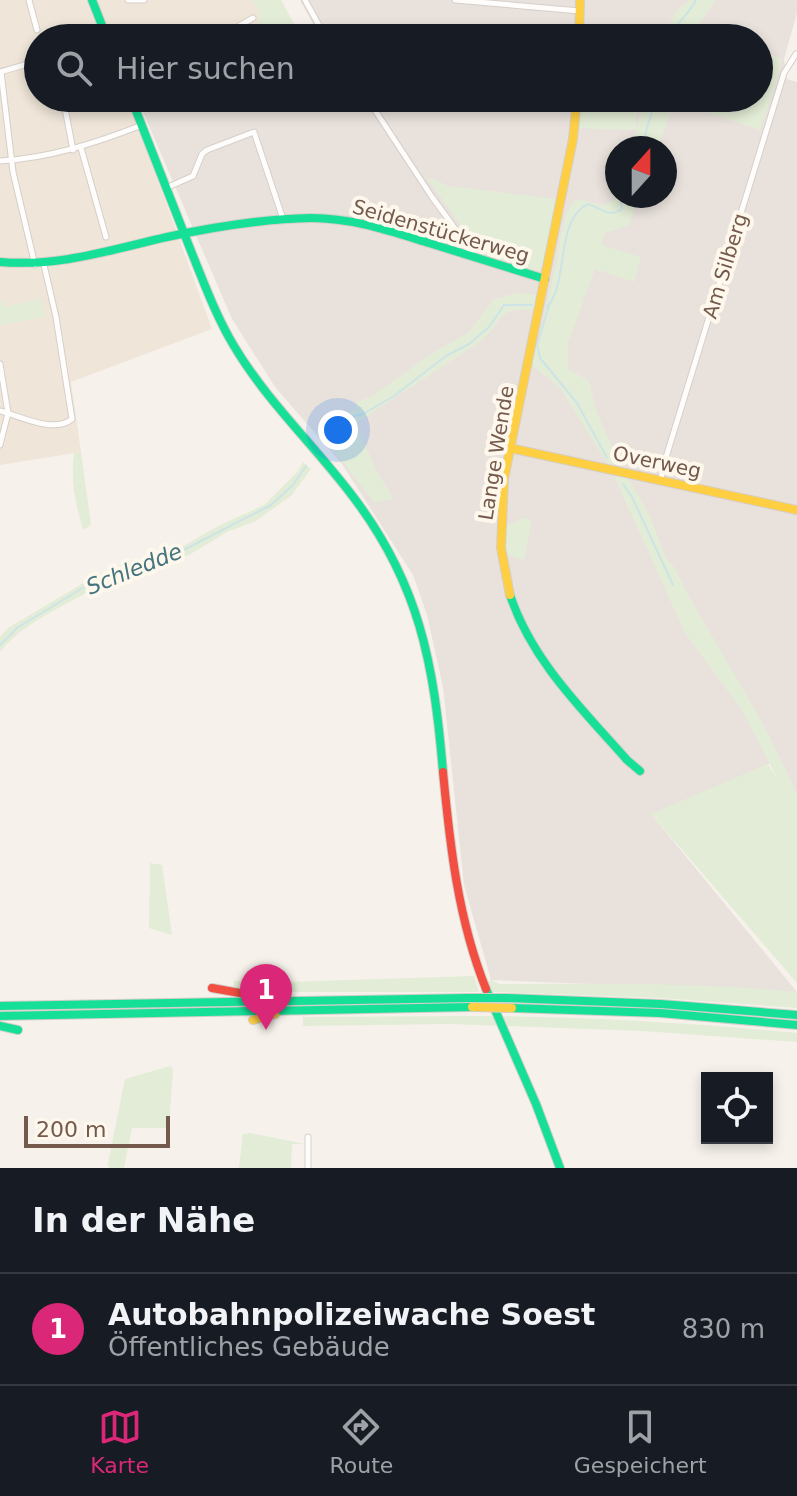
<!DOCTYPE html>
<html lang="de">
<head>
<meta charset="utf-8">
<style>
  body { margin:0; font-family:"DejaVu Sans",sans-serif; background:#242831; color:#f1f3f6 }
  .controls { position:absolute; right:24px; bottom:24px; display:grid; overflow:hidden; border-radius:0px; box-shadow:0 4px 12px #0003 }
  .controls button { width:72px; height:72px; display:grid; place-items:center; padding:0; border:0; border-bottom:2px solid #363941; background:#171b24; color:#f1f3f6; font:40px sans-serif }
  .compass { position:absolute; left:605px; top:136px; width:72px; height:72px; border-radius:50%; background:#171b24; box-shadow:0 4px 12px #0003; rotate:21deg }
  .scale { position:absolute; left:24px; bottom:20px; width:146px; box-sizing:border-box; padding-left:8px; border:4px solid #745a4c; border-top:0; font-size:22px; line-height:28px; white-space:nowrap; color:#745a4c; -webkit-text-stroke:6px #fef7ec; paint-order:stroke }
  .you { position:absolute; left:338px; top:430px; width:28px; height:28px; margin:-20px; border:6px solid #fff; border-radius:50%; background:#1a73e8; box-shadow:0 0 0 12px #1a73e833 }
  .badge { display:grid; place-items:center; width:52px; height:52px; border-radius:50%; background:#db2777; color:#fff; font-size:26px; font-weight:700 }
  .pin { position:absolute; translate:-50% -66px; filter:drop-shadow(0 2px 4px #0008) }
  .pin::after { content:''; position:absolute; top:42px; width:28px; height:24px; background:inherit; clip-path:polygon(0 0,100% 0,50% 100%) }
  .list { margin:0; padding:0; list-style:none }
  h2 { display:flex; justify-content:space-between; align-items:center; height:104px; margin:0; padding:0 32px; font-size:34px }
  h2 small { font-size:26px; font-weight:400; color:#9ea1a6 }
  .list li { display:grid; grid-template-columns:52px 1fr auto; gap:24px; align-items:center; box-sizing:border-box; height:112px; padding:0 32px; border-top:2px solid #363941 }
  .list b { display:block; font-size:30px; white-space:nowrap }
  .list p { margin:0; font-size:26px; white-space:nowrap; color:#9ea1a6 }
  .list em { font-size:26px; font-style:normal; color:#9ea1a6 }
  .icon { flex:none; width:44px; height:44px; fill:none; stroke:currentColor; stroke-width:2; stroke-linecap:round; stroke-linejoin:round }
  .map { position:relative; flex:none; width:797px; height:1168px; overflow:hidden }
  .search { position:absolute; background:#171b24; box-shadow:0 4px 12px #0003; left:24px; right:24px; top:24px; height:88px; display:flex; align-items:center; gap:20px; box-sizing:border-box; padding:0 28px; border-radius:44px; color:#9ea1a6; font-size:30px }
  .sheet { height:216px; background:#171b24 }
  nav { display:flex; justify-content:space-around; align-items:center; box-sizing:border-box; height:112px; border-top:2px solid #363941; background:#171b24; font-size:22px; color:#9ea1a6 }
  nav a { display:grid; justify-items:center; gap:4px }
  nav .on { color:#db2777 }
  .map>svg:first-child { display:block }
</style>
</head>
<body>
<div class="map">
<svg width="797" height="1168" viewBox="0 0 797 1168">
  <rect width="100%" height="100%" fill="#f6f2eb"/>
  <polygon fill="#efe5d8" points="0,0 281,0 297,30 277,38 38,38 38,98 128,98 212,329 71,382 81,452 0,465 0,325 44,317 5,307 4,301 0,302"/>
  <path fill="#e9e2dc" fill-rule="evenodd" d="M 300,0 L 797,0 L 797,13 L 784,59 L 787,79 L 797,82 L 797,794 L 780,759 L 652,815 L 797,992 L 491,980 L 464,885 L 443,687 L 427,615 L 413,575 L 342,464 L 275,387 L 232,319 L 137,98 L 759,98 L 759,38 L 279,38 L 313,24 ZM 617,148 L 665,148 L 665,196 L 617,196 Z"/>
  <g fill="#e3ecd6">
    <polygon points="253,0 281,0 297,30 277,38 261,38 254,26 258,23 259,13"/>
    <polygon points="690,0 716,0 694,31 716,38 663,38 676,11"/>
    <polygon points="759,51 783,59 760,130 675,102 658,148 633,148 641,108 653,98 759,98"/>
    <polygon points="582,98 647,98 636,116 636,130 578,128"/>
    <polygon points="432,178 448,186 556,199 543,265 539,271 534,272 484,257 428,180"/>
    <path d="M 617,195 L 640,196 L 629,225 L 605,233 L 601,245 L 641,257 L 634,282 L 595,269 L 568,343 L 568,369 L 589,381 L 596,410 L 620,464 L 607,463 L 560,388 L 532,365 C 540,332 549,299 556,265 C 561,242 560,217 576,199 L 604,205 L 616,199 Z"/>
    <path d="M 518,293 L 537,295 L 534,310 C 494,307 506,320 481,341 L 355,424 L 380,477 L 394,499 L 374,502 L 327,442 L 316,433 L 321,423 L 357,409 L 357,402 L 371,397 L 428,356 L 469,332 L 494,299 Z"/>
    <polygon points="40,298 45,317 0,325 0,302 4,301 6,307"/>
    <path d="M 81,452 L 91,525 L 83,530 C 76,505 70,480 74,453 Z"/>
    <polygon points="303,462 311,469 292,495 256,521 227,532 189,555 113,578 109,568 178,549 220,525 264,505 298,471"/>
    <polygon points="614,476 628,478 648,512 667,560 675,568 687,593 767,731 797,794 797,983 651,814 768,764 778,780 742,710 685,633"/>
    <polygon points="523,518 532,520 524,560 506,555 504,523 507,526"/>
    <path d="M 102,572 L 104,582 C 70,605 26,619 0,652 L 0,637 L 8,628 Z"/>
    <polygon points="150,863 162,865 172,935 149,928"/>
    <polygon points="474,976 479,992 253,992 233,988 234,981 254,983"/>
    <path d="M 491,980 L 499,984 C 598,984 698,982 797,992 L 797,1008 L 660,998 L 493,992 L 487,982 Z"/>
    <path d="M 484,1016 C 589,1017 692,1023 797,1033 L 797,1042 L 643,1031 L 451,1024 L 303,1026 L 303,1017 Z"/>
    <polygon points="170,1066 173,1069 169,1128 132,1128 124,1168 109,1168 108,1164 125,1079"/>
    <polygon points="250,1133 305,1144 292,1144 291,1168 239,1168 243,1134"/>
  </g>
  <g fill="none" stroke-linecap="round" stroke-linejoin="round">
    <g stroke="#cde4e6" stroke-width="2">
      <path d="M 669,38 C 676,23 689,14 696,0"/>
      <polyline points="641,148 654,105 659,98"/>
      <polyline points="549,306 537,345 540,358 577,403 607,458"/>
      <path d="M 546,308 C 570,284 554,220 588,204 C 600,207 608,219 622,209 L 620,196"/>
      <polyline points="322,438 335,421 363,414 394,396 446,356 469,344 489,327 504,305 532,305"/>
      <polyline points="623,484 632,497 673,585"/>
      <polyline points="0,645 17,628 99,578 170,557 271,505 293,485 306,466"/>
    </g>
    <g stroke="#d5cfc9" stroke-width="7">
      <g id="street">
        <polyline points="29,0 37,30"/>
        <polyline points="128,0 144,0"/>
        <polyline points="305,0 326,38"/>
        <polyline points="455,0 580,11"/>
        <polyline points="218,38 253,18"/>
        <polyline points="0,72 38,61"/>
        <polyline points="1,72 13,172 35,265"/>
        <polyline points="63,98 73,150"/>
        <polyline points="367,98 432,197 467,245 472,256"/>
        <polyline points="81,148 106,237"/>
        <path d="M 0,161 C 50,158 96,143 142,125"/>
        <polyline points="166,188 193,176 202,154 207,150 254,132 283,219"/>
        <polyline points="0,364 8,413 0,445"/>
        <path d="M 0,411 C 20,416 54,434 72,419 L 56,317 L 44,265"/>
        <polyline points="661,480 663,467 784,73 796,54"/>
        <polyline points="308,1168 308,1137"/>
      </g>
    </g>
    <g stroke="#d5cec8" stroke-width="10">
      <g id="fast">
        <polyline points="92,0 107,38"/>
        <path d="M 131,98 C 151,149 171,200 191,251 C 204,283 216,316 234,346 C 266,400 313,444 351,494 C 419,582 434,663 443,772"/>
        <path d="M 0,262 C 59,267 110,250 167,237 C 213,227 264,219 311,218 C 353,218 390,231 429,243 C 468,255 506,267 545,279"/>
        <path d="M 510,595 C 532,661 582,709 627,760 L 640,771"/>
        <polyline points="486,989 536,1104 560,1168"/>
        <polyline points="506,998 661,1004 797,1015"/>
        <polyline points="0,1006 468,998"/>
        <polyline points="512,1008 660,1013 797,1025"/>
        <polyline points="0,1016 472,1007"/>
        <polyline points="0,1026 18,1030"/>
      </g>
    </g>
    <g stroke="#d5cec8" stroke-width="10">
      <g id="slow">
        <polyline points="579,38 580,0"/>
        <polyline points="510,448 797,510"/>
        <polyline points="510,595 501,548 504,479 573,139 577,98"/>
        <polyline points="253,1020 275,1014"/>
      </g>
    </g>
    <g stroke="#d5cec8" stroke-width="10">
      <g id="jam">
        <path d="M 443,772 C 450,846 458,919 486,989"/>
        <polyline points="212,988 257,996"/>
      </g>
    </g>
    <use href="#street" stroke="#fefdfc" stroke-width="5"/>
    <use href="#fast" stroke="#16e098" stroke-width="8"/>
    <use href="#slow" stroke="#ffcf43" stroke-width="8"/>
    <use href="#jam" stroke="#f24e42" stroke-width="8"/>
    <g stroke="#d5ccc6" stroke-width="10" stroke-linecap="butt">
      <polyline id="fast-bridge" points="468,998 506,998"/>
    </g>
    <g stroke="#d5ccc6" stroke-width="10" stroke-linecap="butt">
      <polyline id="slow-bridge" points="472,1007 512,1008"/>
    </g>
    <use href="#fast-bridge" stroke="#16e098" stroke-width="8"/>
    <use href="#slow-bridge" stroke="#ffcf43" stroke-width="8"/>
  </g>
  <g text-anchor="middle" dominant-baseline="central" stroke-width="8" stroke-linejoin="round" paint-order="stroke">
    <g font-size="20" fill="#745a4c" stroke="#fef7ec">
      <text transform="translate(441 231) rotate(16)">Seidenstückerweg</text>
      <text transform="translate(725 266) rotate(-73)">Am Silberg</text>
      <text transform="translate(496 453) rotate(-81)">Lange Wende</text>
      <text transform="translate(657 462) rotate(12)">Overweg</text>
    </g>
    <g font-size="22" font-style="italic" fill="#43747f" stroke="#fef7ec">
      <text transform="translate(134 569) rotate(-22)">Schledde</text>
    </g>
  </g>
</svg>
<div class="controls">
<button><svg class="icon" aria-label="locate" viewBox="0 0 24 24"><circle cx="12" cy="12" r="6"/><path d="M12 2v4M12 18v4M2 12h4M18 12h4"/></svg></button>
</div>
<svg class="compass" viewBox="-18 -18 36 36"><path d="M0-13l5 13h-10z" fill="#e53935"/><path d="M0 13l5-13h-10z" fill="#9ea1a6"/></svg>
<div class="scale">200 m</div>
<div class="you"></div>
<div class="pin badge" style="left:266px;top:1030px">1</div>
<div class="search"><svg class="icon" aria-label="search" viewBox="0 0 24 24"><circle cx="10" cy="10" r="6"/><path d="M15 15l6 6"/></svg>Hier suchen</div>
</div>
<section class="sheet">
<h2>In der Nähe<small></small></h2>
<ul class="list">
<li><span class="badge">1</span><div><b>Autobahnpolizeiwache Soest</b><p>Öffentliches Gebäude</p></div><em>830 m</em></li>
</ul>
</section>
<nav>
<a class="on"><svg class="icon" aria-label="map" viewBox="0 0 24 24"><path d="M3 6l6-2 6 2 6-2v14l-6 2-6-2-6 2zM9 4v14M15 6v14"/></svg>Karte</a>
<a><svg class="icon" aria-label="directions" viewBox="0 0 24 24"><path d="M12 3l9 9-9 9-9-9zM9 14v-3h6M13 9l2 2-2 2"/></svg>Route</a>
<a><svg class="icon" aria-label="saved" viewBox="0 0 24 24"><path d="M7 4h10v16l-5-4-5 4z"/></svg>Gespeichert</a>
</nav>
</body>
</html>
